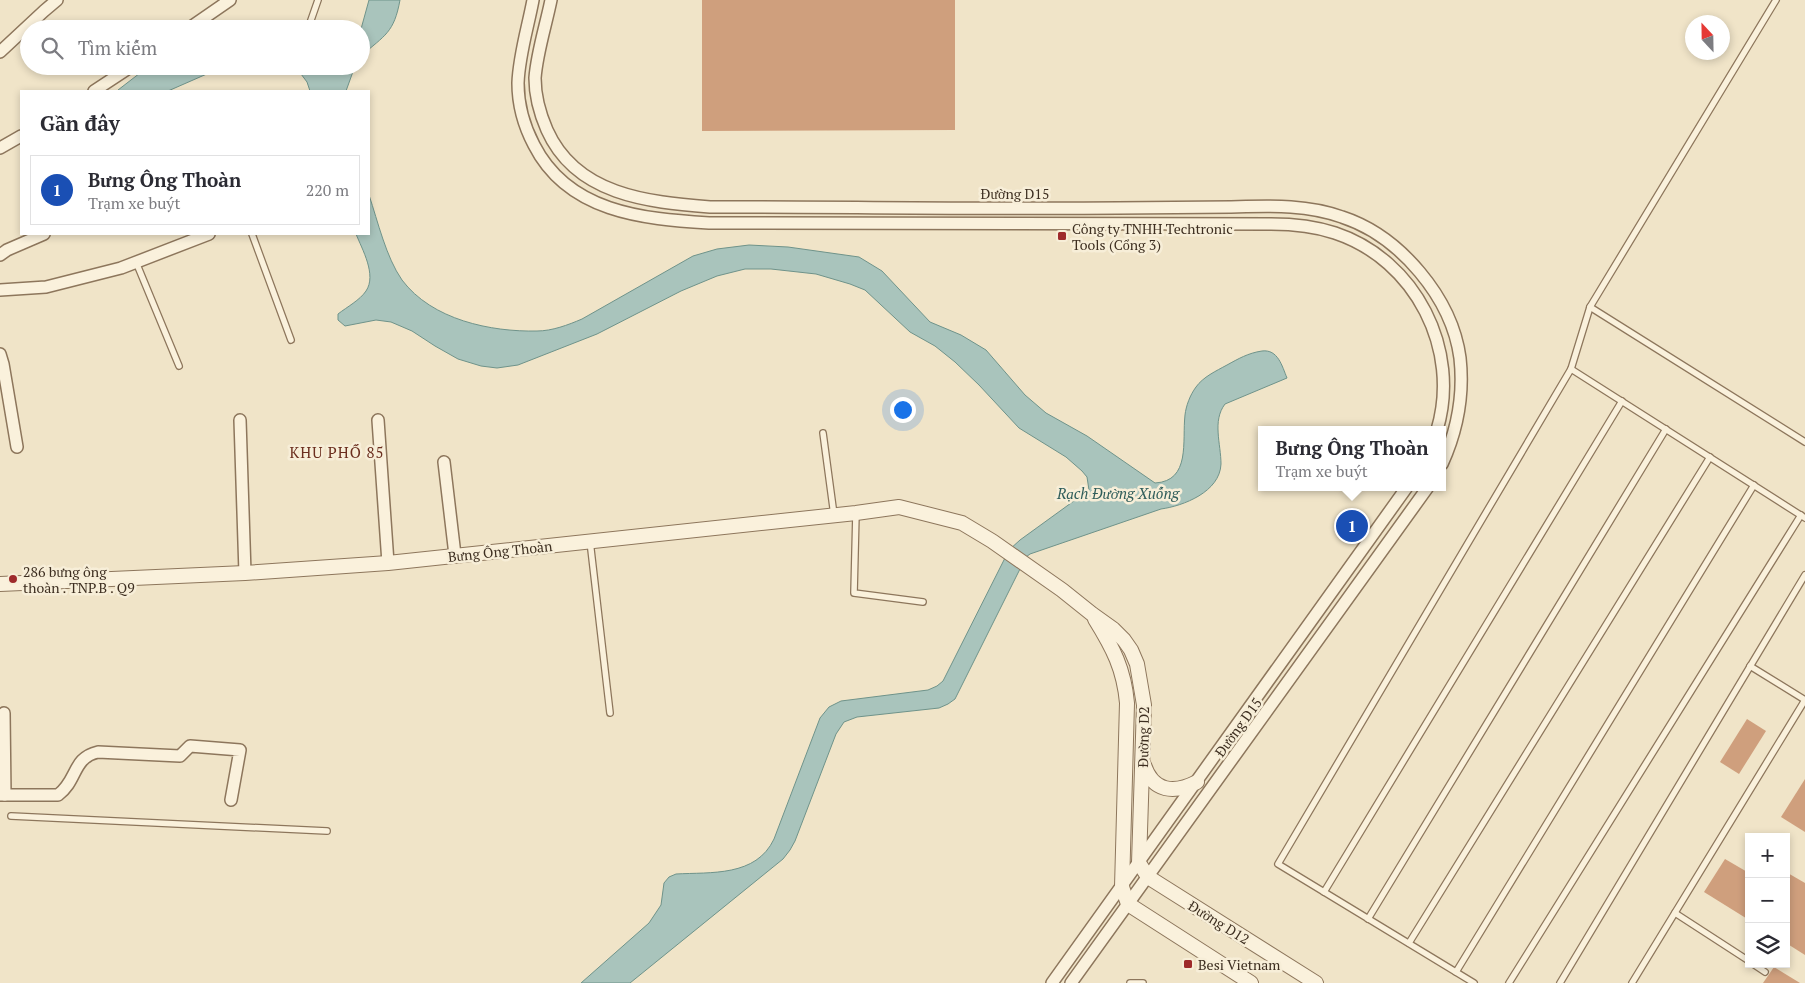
<!DOCTYPE html>
<html lang="vi">
<head>
<meta charset="utf-8">
<style>
  body { margin:0; font-family:"PT Serif",serif; background:#f2f2f3; color:#2b2b33 }
  .controls { position:absolute; right:15px; bottom:15px; display:grid; overflow:hidden; border-radius:0px; box-shadow:0 2px 8px #0003 }
  .controls button { width:45px; height:45px; display:grid; place-items:center; padding:0; border:0; border-bottom:1px solid #e1e1e2; background:#fff; color:#2b2b33; font:25px sans-serif }
  .compass { position:absolute; left:1685px; top:15px; width:45px; height:45px; border-radius:50%; background:#fff; box-shadow:0 2px 8px #0003; rotate:338deg }
  .you { position:absolute; left:902px; top:409px; width:18px; height:18px; margin:-12px; border:4px solid #fff; border-radius:50%; background:#1a73e8; box-shadow:0 0 0 8px #1a73e833 }
  .badge { display:grid; place-items:center; width:32px; height:32px; border-radius:50%; background:#db2777; color:#fff; font-size:16px; font-weight:700 }
  .pin { position:absolute; translate:-50% -50%; border:2px solid #fff; box-shadow:0 1px 5px #0006 }
  .popup { position:absolute; left:1258px; top:426px; width:188px; height:65px; box-sizing:border-box; display:grid; place-content:center; border-radius:0px; background:#fff; filter:drop-shadow(0 1px 4px #0005); font-size:16px; white-space:nowrap; color:#7c7c81 }
  .popup b { font-size:19px; color:#2b2b33 }
  .popup::after { content:''; position:absolute; left:50%; top:100%; margin-left:-10px; border:10px solid transparent; border-top-color:#fff }
  .list { margin:0; padding:0; list-style:none }
  h2 { display:flex; justify-content:space-between; align-items:center; height:65px; margin:0; padding:0 20px; font-size:21px }
  h2 small { font-size:16px; font-weight:400; color:#7c7c81 }
  .list li { display:grid; grid-template-columns:32px 1fr auto; gap:15px; align-items:center; box-sizing:border-box; height:70px; margin:0 10px 10px; padding:0 10px; border:1px solid #e1e1e2; border-radius:0px }
  .list b { display:block; font-size:19px; white-space:nowrap }
  .list p { margin:0; font-size:16px; white-space:nowrap; color:#7c7c81 }
  .list em { font-size:16px; font-style:normal; color:#7c7c81 }
  .icon { flex:none; width:28px; height:28px; fill:none; stroke:currentColor; stroke-width:2; stroke-linecap:round; stroke-linejoin:round }
  .map { position:relative; flex:none; width:1805px; height:983px; overflow:hidden }
  .search { position:absolute; background:#fff; box-shadow:0 2px 8px #0003; left:20px; top:20px; width:350px; height:55px; display:flex; align-items:center; gap:12px; box-sizing:border-box; padding:0 18px; border-radius:28px; color:#7c7c81; font-size:19px }
  .panel { position:absolute; background:#fff; box-shadow:0 2px 8px #0003; left:20px; top:90px; width:350px; height:145px; border-radius:0px }
  .map>svg:first-child { display:block }
</style>
</head>
<body>
<div class="map">
<svg width="1805" height="983" viewBox="0 0 1805 983">
  <rect width="100%" height="100%" fill="#f0e4c8"/>
  <g fill="#a9c4bc" stroke="#6f938a">
    <path d="M 369,0 L 400,0 C 394,33 385,35 361,56 L 361,29 Z"/>
    <polygon points="138,66 225,66 168,91 118,91 118,90 140,73 137,67"/>
    <polygon points="295,66 355,66 346,91 310,91 307,82"/>
    <path d="M 369,195 C 378,222 386,257 402,280 C 432,320 491,332 537,331 C 552,331 568,325 582,319 L 693,256 L 717,249 L 749,245 L 788,247 L 859,257 L 882,271 L 930,322 L 961,335 L 986,350 L 1025,395 L 1046,413 L 1087,436 L 1155,483 C 1191,481 1182,441 1185,415 C 1186,406 1190,395 1196,387 C 1203,377 1216,371 1227,365 C 1238,359 1248,353 1262,351 C 1278,349 1282,366 1287,378 L 1225,404 C 1212,421 1221,444 1221,464 C 1220,492 1183,506 1161,509 L 1030,554 L 1026,557 L 955,699 L 948,704 L 939,708 L 857,717 L 844,722 L 836,734 L 795,841 L 790,850 L 783,859 L 630,983 L 581,983 L 649,923 L 661,905 L 664,883 L 669,877 L 676,874 C 711,872 756,877 774,839 L 820,718 L 829,707 L 841,701 L 928,690 L 937,686 L 943,681 L 1009,550 L 1020,540 L 1089,490 L 1087,477 L 1082,471 L 1066,457 L 1019,428 L 979,385 L 955,362 L 935,346 L 910,332 L 865,290 L 850,284 L 816,274 L 771,269 L 745,269 L 717,276 L 681,291 L 597,334 L 518,365 L 497,368 L 481,366 L 458,359 L 435,346 L 412,331 L 391,322 L 376,320 L 345,326 L 338,320 L 338,314 C 347,307 360,300 366,291 C 377,275 362,249 356,234 L 369,234 Z"/>
  </g>
  <g fill="#cf9f7d">
    <polygon points="702,0 955,0 955,130 702,131"/>
    <polygon points="1747,719 1766,731 1739,774 1720,762"/>
    <polygon points="1805,779 1805,832 1781,817"/>
    <polygon points="1725,859 1749,873 1749,920 1704,892"/>
    <polygon points="1786,872 1805,883 1805,955 1786,943"/>
    <polygon points="1774,967 1800,983 1763,983"/>
  </g>
  <g fill="none" stroke-linecap="round" stroke-linejoin="round">
    <g stroke="#8d765c" stroke-width="8">
      <g id="service">
        <polyline points="300,29 310,23 318,0"/>
        <polyline points="252,234 291,340"/>
        <polyline points="136,262 179,366"/>
        <polyline points="1590,307 1805,442"/>
        <polyline points="1571,369 1805,518"/>
        <polyline points="823,433 834,515"/>
        <polyline points="856,513 854,593 923,602"/>
        <polyline points="590,541 610,713"/>
        <polyline points="1750,666 1805,700"/>
        <polyline points="11,816 327,831"/>
        <polyline points="1324,892 1622,401"/>
        <polyline points="1675,913 1749,961"/>
        <polyline points="1368,919 1666,429"/>
        <polyline points="1409,943 1710,457"/>
        <polyline points="1753,964 1765,972"/>
        <polyline points="1456,972 1754,485"/>
        <polyline points="1130,983 1143,983"/>
        <polyline points="1474,983 1278,864 1571,369 1590,307 1776,0"/>
        <polyline points="1509,983 1801,515"/>
        <polyline points="1560,983 1805,575"/>
        <polyline points="1632,983 1805,700"/>
      </g>
    </g>
    <g stroke="#8d765c" stroke-width="14">
      <g id="minor">
        <path d="M 533,0 C 528,27 519,55 518,83 C 518,105 524,126 534,145 C 568,212 642,219 709,223 L 1271,224 C 1293,224 1314,226 1335,233 C 1416,260 1461,350 1437,430"/>
        <path d="M 551,0 C 546,25 537,52 535,78 C 535,97 540,114 547,130 C 576,195 647,202 710,207 C 846,207 982,209 1118,208 C 1156,208 1193,207 1231,207 C 1269,206 1306,204 1342,217 C 1400,236 1452,298 1460,358 C 1464,394 1457,431 1442,464"/>
        <polyline points="188,29 230,0"/>
        <polyline points="0,52 44,11 57,0"/>
        <polyline points="94,91 132,66"/>
        <polyline points="0,148 21,136"/>
        <polyline points="0,255 7,250 44,234"/>
        <polyline points="0,290 46,287 121,268 209,234"/>
        <polyline points="0,354 3,364 17,447"/>
        <polyline points="240,420 245,573"/>
        <polyline points="378,420 388,563"/>
        <polyline points="444,462 455,555"/>
        <polyline points="4,713 5,795"/>
        <path d="M 0,795 L 58,795 C 78,780 72,758 98,752 L 180,756 L 190,746 L 240,750 L 231,800"/>
        <polyline points="1052,983 1407,487"/>
        <polyline points="1071,983 1428,487"/>
      </g>
    </g>
    <g stroke="#8d765c" stroke-width="16">
      <g id="tertiary">
        <polyline points="0,584 245,573 388,563 856,513 899,507 962,523 992,541 1062,590 1092,614 1113,629 1124,640 1131,650 1137,664 1144,705 1139,863 1148,877 1316,983"/>
        <path d="M 1095,619 C 1113,648 1124,669 1127,703 L 1122,887 L 1128,904 L 1251,983"/>
        <path d="M 1144,765 C 1153,792 1174,794 1197,782"/>
      </g>
    </g>
    <use href="#service" stroke="#faf1dc" stroke-width="5.5"/>
    <use href="#minor" stroke="#faf1dc" stroke-width="11"/>
    <use href="#tertiary" stroke="#faf1dc" stroke-width="14"/>
  </g>
  <g fill="#9e2a2b" stroke="#f7eed8" stroke-width="2">
    <rect x="1057" y="231" width="10" height="10" rx="2.5"/>
    <circle cx="13" cy="579" r="5"/>
    <rect x="1183" y="959" width="10" height="10" rx="2.5"/>
  </g>
  <g text-anchor="middle" dominant-baseline="central" stroke-width="5" stroke-linejoin="round" paint-order="stroke">
    <g font-size="14" fill="#3d2e20" stroke="#f7eed8">
      <text x="1015" y="193">Đường D15</text>
      <text transform="translate(500 551) rotate(-6)">Bưng Ông Thoàn</text>
      <text transform="translate(1238 727) rotate(-54)">Đường D15</text>
      <text transform="translate(1143 737) rotate(-89)">Đường D2</text>
      <text transform="translate(1219 922) rotate(32)">Đường D12</text>
    </g>
    <g font-size="14" fill="#3d2e20" stroke="#f7eed8" text-anchor="start">
      <text x="1072" y="228">Công ty TNHH Techtronic<tspan x="1072" dy="16">Tools (Cổng 3)</tspan></text>
      <text x="23" y="571">286 bưng ông<tspan x="23" dy="16">thoàn . TNP.B . Q9</tspan></text>
      <text x="1198" y="964">Besi Vietnam</text>
    </g>
    <g font-size="15" letter-spacing="1" fill="#6b2e1e" stroke="#f7eed8">
      <text x="337" y="452">KHU PHỐ 85</text>
    </g>
    <g font-size="15" font-style="italic" fill="#2f5d5a" stroke="#f7eed8">
      <text x="1118" y="493">Rạch Đường Xuống</text>
    </g>
  </g>
</svg>
<div class="controls">
<button>+</button>
<button>−</button>
<button><svg class="icon" aria-label="layers" viewBox="0 0 24 24"><path d="M12 4l9 5-9 5-9-5zM3 14l9 5 9-5"/></svg></button>
</div>
<svg class="compass" viewBox="-18 -18 36 36"><path d="M0-13l5 13h-10z" fill="#e53935"/><path d="M0 13l5-13h-10z" fill="#7c7c81"/></svg>
<div class="you"></div>
<div class="pin badge" style="left:1352px;top:526px;background:#1a4fb4">1</div>
<div class="popup"><b>Bưng Ông Thoàn</b>Trạm xe buýt</div>
<div class="search"><svg class="icon" aria-label="search" viewBox="0 0 24 24"><circle cx="10" cy="10" r="6"/><path d="M15 15l6 6"/></svg>Tìm kiếm</div>
<section class="panel">
<h2>Gần đây<small></small></h2>
<ul class="list">
<li><span class="badge" style="background:#1a4fb4">1</span><div><b>Bưng Ông Thoàn</b><p>Trạm xe buýt</p></div><em>220 m</em></li>
</ul>
</section>
</div>
</body>
</html>
